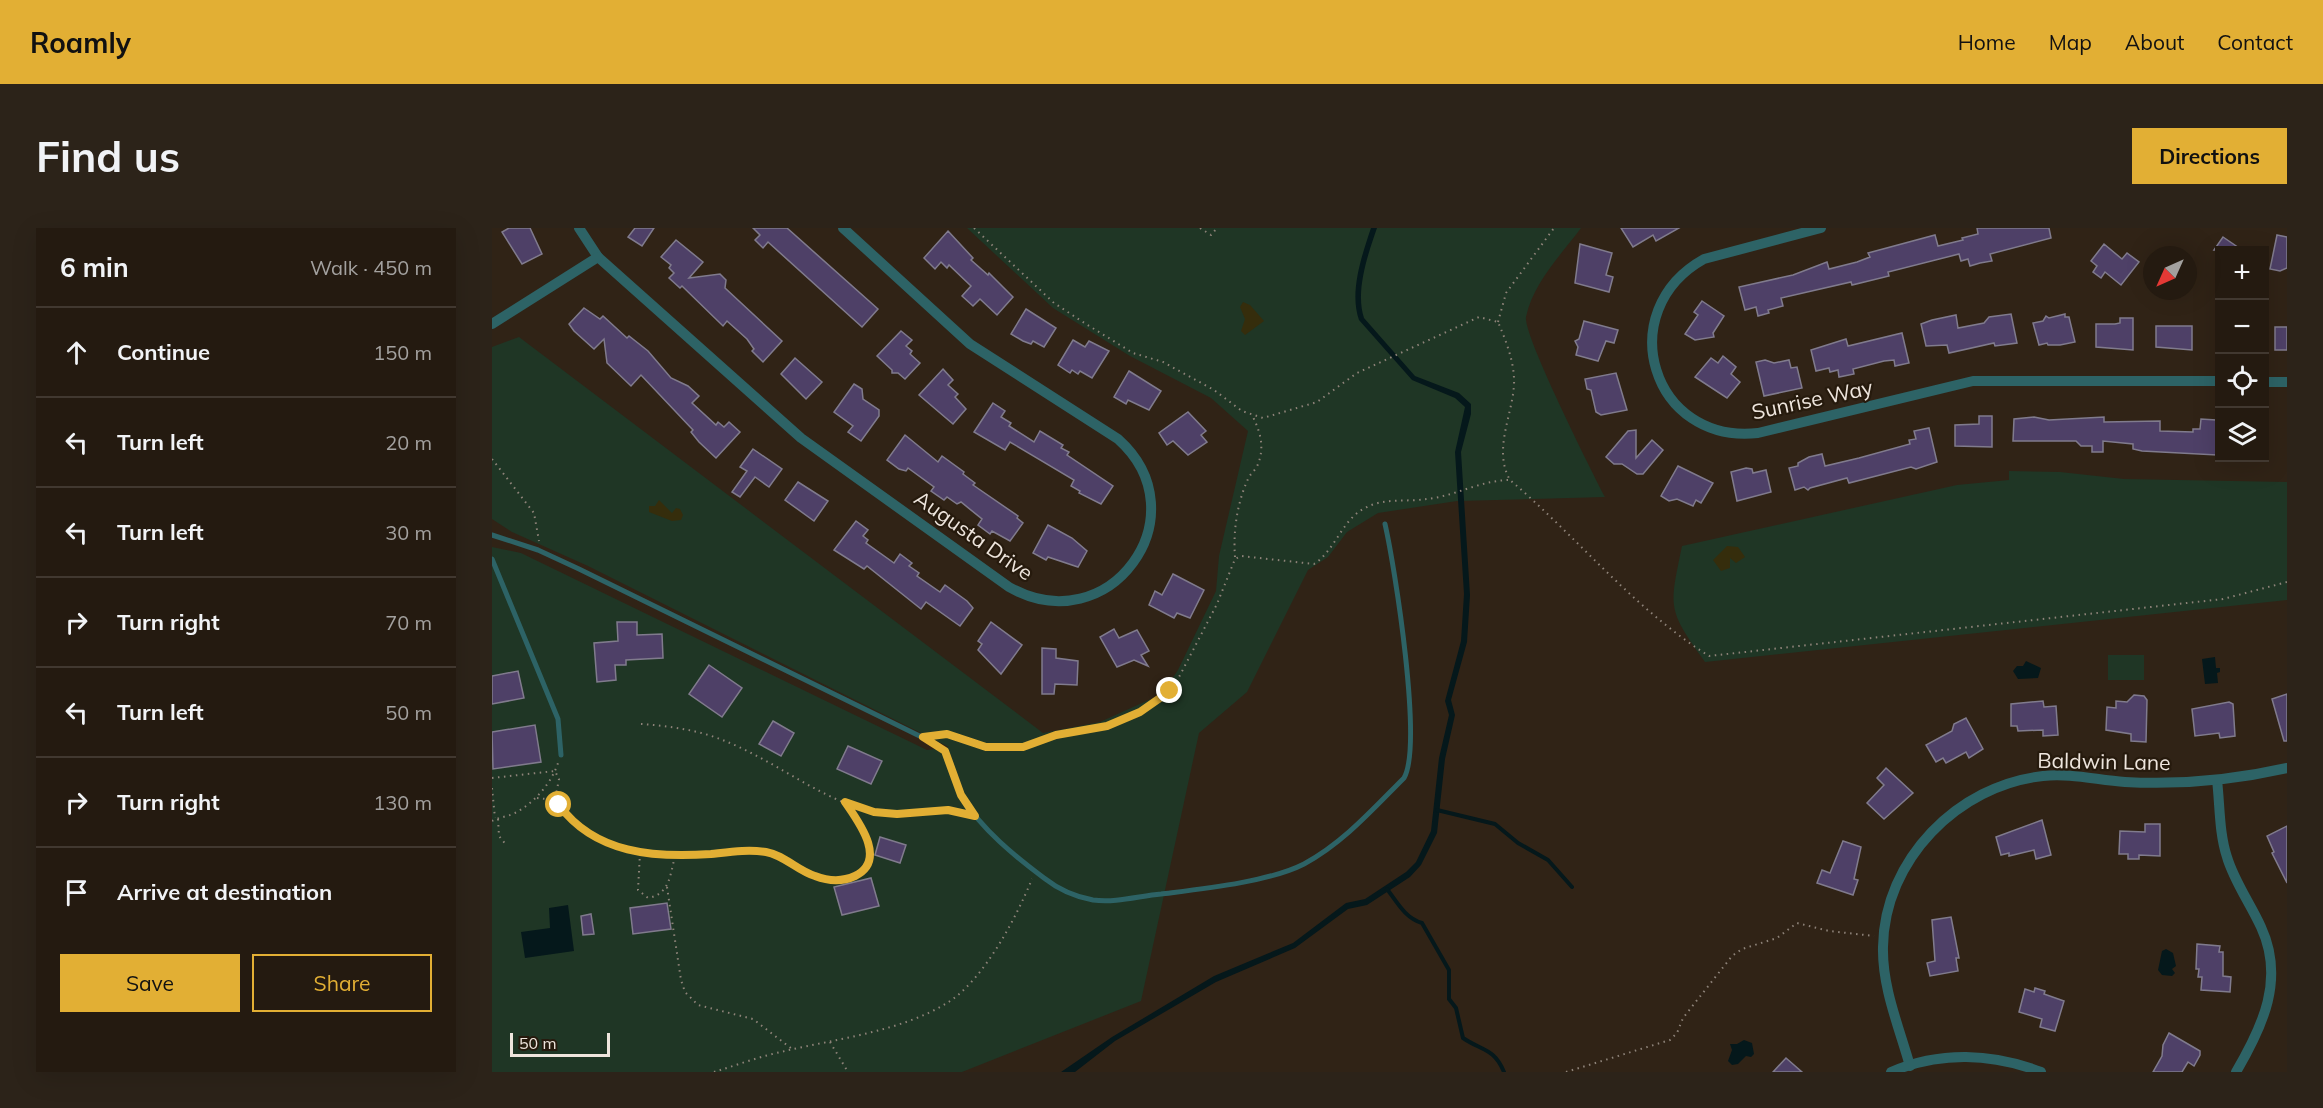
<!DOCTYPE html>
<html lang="en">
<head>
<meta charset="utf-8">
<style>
  body { margin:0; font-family:Mulish,sans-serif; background:#2c2319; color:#f1f3f6 }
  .controls { position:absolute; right:18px; top:18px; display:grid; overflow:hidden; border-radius:0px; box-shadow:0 6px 24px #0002 }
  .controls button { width:54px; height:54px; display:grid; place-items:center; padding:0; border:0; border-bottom:2px solid #413830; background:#241a10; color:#f1f3f6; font:30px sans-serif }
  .compass { position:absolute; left:1651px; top:18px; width:54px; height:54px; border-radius:50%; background:#241a10; box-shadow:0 6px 24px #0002; rotate:225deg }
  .scale { position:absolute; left:18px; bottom:15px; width:100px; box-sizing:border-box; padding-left:6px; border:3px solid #eee5dd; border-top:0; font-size:16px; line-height:21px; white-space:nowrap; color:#eee5dd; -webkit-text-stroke:4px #261a0d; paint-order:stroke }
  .stop { position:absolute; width:18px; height:18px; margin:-14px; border:4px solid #e2af34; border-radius:50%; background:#fff }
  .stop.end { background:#e2af34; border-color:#fff; box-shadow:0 2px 6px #0008 }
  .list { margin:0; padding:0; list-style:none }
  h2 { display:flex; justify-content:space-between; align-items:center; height:78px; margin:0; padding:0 24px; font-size:26px }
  h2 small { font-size:20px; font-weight:400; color:#a3a19f }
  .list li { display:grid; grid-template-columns:39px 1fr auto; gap:18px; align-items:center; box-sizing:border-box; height:90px; padding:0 24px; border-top:2px solid #413830 }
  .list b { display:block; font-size:22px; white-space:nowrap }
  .list em { font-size:20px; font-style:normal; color:#a3a19f }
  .actions { display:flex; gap:12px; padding:18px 24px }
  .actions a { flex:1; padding:14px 0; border:2px solid #e2af34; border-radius:0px; text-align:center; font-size:21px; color:#e2af34 }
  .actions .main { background:#e2af34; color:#111 }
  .icon { flex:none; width:33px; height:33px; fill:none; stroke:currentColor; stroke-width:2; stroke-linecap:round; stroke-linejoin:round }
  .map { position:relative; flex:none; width:1795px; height:844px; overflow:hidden; border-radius:0px }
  header { display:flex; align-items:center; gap:36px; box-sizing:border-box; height:84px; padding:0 30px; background:#e2af34; color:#111 }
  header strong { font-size:28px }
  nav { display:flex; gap:33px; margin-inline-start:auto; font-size:21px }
  .intro { display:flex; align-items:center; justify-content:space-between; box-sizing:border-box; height:144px; padding:0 36px }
  h1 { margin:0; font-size:42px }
  .button { padding:15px 27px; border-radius:0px; background:#e2af34; color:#111; font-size:21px; font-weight:700 }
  main { display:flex; gap:36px; padding:0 36px }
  aside { flex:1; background:#241a10; border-radius:0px; box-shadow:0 6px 24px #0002 }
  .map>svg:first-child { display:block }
</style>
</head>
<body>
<header>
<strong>Roamly</strong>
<nav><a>Home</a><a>Map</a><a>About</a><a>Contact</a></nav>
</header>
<div class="intro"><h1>Find us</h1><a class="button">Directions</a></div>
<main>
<aside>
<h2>6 min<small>Walk · 450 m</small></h2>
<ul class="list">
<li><svg class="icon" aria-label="ahead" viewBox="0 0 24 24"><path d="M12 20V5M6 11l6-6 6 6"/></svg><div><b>Continue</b></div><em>150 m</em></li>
<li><svg class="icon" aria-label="left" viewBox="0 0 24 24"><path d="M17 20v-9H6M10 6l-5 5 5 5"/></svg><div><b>Turn left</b></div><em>20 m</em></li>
<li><svg class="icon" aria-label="left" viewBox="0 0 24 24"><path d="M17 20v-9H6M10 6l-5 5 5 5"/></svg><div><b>Turn left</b></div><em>30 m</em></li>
<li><svg class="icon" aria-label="right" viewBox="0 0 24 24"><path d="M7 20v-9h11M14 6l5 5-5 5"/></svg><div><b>Turn right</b></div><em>70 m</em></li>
<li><svg class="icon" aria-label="left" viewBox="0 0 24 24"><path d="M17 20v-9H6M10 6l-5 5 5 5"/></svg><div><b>Turn left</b></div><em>50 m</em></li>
<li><svg class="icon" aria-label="right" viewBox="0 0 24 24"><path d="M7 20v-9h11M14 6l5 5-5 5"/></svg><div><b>Turn right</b></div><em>130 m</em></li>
<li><svg class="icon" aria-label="arrive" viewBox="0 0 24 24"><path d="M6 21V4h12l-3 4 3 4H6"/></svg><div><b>Arrive at destination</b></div></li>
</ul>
<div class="actions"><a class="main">Save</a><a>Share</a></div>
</aside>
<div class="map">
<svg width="1795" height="844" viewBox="0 0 1795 844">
  <rect width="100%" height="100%" fill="#302316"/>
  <g fill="#1f3625">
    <path d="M 475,0 L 1089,0 C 1069,27 1041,55 1034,89 C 1031,107 1100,244 1113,269 L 965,273 L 886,285 L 855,304 L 836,329 L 816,342 L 755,464 L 707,505 L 649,773 L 470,844 L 0,844 L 0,319 L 29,325 L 435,522 L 457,519 L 96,338 L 20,304 L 0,291 L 0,119 L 27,109 L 551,505 L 608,494 L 670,466 L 686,442 L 724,363 L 727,328 L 756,203 L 719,170 L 638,128 L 561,80 Z"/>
    <path d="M 1517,243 L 1568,244 L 1632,251 L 1795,254 L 1795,372 L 1213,434 C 1175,381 1177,381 1190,318 L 1465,257 L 1517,252 Z"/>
    <rect x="1616" y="427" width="36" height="25"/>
  </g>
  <g fill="#352d0c">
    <polygon points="751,74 758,77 772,93 753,107 749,103 753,91 748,79"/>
    <polygon points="167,272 180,285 184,280 188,281 191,287 189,292 180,293 157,284 157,278 163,278"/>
    <polygon points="1235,318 1246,319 1253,329 1244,335 1238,330 1238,340 1229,343 1221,332"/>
  </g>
  <g fill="#05181b">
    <path d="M 879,0 L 885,0 C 876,26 863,63 872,90 L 923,148 L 967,165 L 979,176 L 979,186 L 969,224 L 978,367 L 975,414 L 959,472 L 963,487 L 953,531 L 945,605 L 929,637 L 918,649 L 875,677 L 856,681 L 803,720 L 724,754 L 623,813 L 583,844 L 569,844 L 620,809 L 722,748 L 801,715 L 854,675 L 873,671 L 914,644 L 924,634 L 939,603 L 947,530 L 957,487 L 953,473 L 969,413 L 972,366 L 963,224 L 973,179 L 963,170 L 920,152 L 867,92 C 857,64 870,27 879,0 Z"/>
    <polygon points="1723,429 1724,440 1728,440 1728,444 1725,445 1726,455 1713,456 1710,431"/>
    <polygon points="1534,433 1549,440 1546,450 1526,451 1521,443 1525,438 1531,438"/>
    <polygon points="76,677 82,723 33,730 29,704 58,700 57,680"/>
    <polygon points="1674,721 1681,725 1684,738 1680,741 1683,745 1680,748 1670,747 1666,742 1670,723"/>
    <polygon points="1252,812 1260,815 1262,826 1259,829 1254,828 1246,836 1240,837 1236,833 1240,822 1238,816 1245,816"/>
  </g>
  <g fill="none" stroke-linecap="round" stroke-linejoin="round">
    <g stroke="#05181b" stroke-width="4">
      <polyline points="945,582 1003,596 1026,615 1056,632 1080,659"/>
      <path d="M 895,661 C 905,674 913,690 930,695 L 957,742 L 957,771 L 964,780 L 971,810 C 990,823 1002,820 1012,844"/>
    </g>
  </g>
  <g fill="#4e4067" stroke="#807b8d" stroke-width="1.5">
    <polygon points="17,0 38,0 50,26 30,36 10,4"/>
    <polygon points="143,0 162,0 150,18 136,9"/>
    <polygon points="261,0 295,0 386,81 370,99 276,14 271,20 263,12 268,7"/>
    <polygon points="1129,0 1187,0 1164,13 1161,7 1141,19"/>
    <polygon points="1485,0 1557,0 1559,10 1498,26 1500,33 1488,35 1478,38 1476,31 1469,33 1467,26 1396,44 1397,48 1360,57 1359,54 1289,70 1291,78 1276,82 1277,85 1266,88 1264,79 1253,82 1247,59 1301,47 1335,34 1337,41 1365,34 1378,29 1376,25 1443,7 1446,18 1471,12 1470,10 1486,6"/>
    <polygon points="456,3 481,30 479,32 496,47 497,45 521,69 505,87 488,71 481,78 470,68 479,58 457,37 455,40 449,34 443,41 432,30"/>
    <polygon points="1785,7 1795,9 1795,40 1788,43 1778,41"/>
    <polygon points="1731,9 1750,22 1722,22"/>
    <polygon points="184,12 211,34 197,50 228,46 234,52 233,60 290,113 271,134 260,123 262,121 255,111 235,93 231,98 190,58 188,60 177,50 182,45 177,40 179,37 169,29"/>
    <polygon points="1088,16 1120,25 1114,47 1121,49 1117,64 1083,55"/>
    <polygon points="1612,16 1630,31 1635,25 1647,34 1629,57 1613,44 1609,50 1601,44 1605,38 1599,33"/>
    <polygon points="1210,73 1232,88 1221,105 1222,109 1203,112 1193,106 1206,87 1202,84"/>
    <polygon points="92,80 108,91 111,88 135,110 137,108 156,123 179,150 196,158 207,168 200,175 224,197 226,194 232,199 237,194 248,204 224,230 207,214 199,204 201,202 149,147 139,158 115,135 112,111 102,121 82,103 77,96"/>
    <polygon points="534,81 564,100 552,119 541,113 539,116 531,113 519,106"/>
    <polygon points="1519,86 1525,115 1503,118 1502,115 1457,125 1455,117 1434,118 1429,96 1440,92 1464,87 1466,100 1492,95 1497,89"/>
    <polygon points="1573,86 1573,89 1577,89 1583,114 1568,117 1556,117 1555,115 1547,117 1541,95 1551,93 1554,88 1557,90"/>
    <polygon points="1628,90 1641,90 1641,122 1604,119 1604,96 1623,96 1628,95"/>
    <polygon points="1092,93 1126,102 1122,115 1114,113 1106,133 1084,127 1086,119 1083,113 1087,111"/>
    <polygon points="1664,98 1700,98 1700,122 1664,119"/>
    <rect x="1783" y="99" width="12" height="23"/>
    <polygon points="409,103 420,112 414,118 420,123 418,126 428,135 413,151 406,145 400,145 400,142 385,128"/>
    <polygon points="1410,105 1417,135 1403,138 1402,132 1392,133 1361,141 1362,146 1347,149 1346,142 1338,144 1337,140 1324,143 1319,122 1354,111 1356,118"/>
    <polygon points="581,112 593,119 597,113 617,123 600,150 588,143 586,146 580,142 578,145 566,137"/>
    <polygon points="1231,128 1244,139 1239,146 1248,154 1235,170 1203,149 1219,130 1226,135"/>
    <polygon points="303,130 330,154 314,171 289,146"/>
    <polygon points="1273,132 1282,135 1297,132 1299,140 1305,139 1310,160 1272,168 1264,134"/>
    <polygon points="451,141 461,152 456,157 466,166 463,169 474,181 461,196 427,167"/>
    <polygon points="637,143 669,163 657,182 636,172 634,176 622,169"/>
    <polygon points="1124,145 1135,182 1109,187 1104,184 1099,162 1095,161 1093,151"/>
    <polygon points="362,156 370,161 371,171 387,182 387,188 369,213 356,204 361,198 342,184"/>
    <polygon points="501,175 513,183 509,189 519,195 517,198 542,214 548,203 571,217 569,220 577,224 575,227 621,258 609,276 587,265 588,263 579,258 582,252 518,214 513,222 482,204"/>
    <polygon points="696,184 714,203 709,207 715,214 696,227 681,213 675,217 667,205"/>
    <polygon points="1487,188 1500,188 1500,219 1463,218 1463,197 1487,196"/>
    <polygon points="1542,189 1557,192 1612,189 1612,194 1668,193 1668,203 1701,204 1701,201 1708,201 1709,191 1724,192 1725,227 1650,223 1641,221 1641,216 1611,213 1611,224 1600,224 1600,218 1589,218 1584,213 1521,213 1522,191"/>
    <polygon points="1437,200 1445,234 1424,241 1419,239 1357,255 1355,250 1318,260 1316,262 1312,259 1303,262 1297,240 1306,238 1306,235 1317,229 1330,226 1333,238 1367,230 1418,216 1417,212 1424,211 1422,203"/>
    <polygon points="1144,202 1144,230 1160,212 1171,222 1151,246 1145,246 1130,236 1122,236 1114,229 1136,203"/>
    <polygon points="413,207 446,234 450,228 472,244 471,246 483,255 481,257 526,288 525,290 531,295 518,313 500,303 498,306 486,297 490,291 469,274 465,276 455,269 452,272 439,263 442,259 416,240 414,243 407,241 395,232"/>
    <polygon points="261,221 290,241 277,259 263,249 248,269 240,264 255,243 248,239"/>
    <polygon points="1186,238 1221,255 1209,275 1204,272 1201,278 1185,271 1177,273 1169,268"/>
    <polygon points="1254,240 1260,241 1261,245 1274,242 1279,264 1245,273 1239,244"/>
    <polygon points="306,254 336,273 322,293 293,272"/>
    <polygon points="364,293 376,302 371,308 376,312 374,315 402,335 408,326 420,335 417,338 427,345 425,348 448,364 453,357 475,373 481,380 468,398 434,374 429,381 375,338 372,341 342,322"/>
    <polygon points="556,297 580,310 595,323 586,339 556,329 554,332 541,325"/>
    <polygon points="681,346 712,362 698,390 685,385 682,390 657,377 663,363 670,367"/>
    <polygon points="125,394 145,394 145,407 170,406 171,430 134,432 134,437 123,437 124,452 105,454 102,415 126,413"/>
    <polygon points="499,394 530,417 509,446 486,422 490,416 486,413"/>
    <polygon points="622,401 627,410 645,402 657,423 649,427 656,438 642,432 625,439 608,409"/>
    <polygon points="550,420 564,421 564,430 586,433 585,457 563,456 562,466 550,466"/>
    <polygon points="217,437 250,460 230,489 197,466"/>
    <polygon points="26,443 32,470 0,476 0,448"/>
    <polygon points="1795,466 1795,513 1792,513 1780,471"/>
    <polygon points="1642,467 1652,468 1655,472 1654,514 1639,513 1639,506 1614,502 1615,479 1624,480 1624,473 1635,474"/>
    <polygon points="1551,473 1552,479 1564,478 1566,507 1551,508 1551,502 1526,503 1525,498 1519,498 1519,476"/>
    <polygon points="1737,474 1741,476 1743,508 1728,510 1727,505 1703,508 1700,481"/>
    <polygon points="1474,490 1491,521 1477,530 1474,524 1454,535 1451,530 1444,534 1434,517 1460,503 1462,496"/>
    <polygon points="281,493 302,505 289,528 267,516"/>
    <polygon points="43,497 49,534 1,541 0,504"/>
    <polygon points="356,518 390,533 379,556 345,541"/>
    <polygon points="1394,540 1421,565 1392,591 1375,575 1392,557 1385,550"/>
    <polygon points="1550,592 1559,627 1544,631 1542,622 1517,628 1517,625 1509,627 1504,609"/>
    <polygon points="1653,596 1668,596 1668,628 1647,627 1647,631 1636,631 1636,626 1627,626 1628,603 1653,604"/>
    <polygon points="1795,598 1795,655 1780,625 1782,624 1775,608"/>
    <polygon points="388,609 414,617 408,635 383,627"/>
    <polygon points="1351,613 1369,619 1362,651 1366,652 1361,667 1325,655 1330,642 1338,645"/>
    <polygon points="379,650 387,678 350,687 342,659"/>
    <polygon points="175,675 179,701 141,706 138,680"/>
    <polygon points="99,686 102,706 91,707 89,688"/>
    <polygon points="1459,689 1467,730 1464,730 1466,743 1438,748 1435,735 1443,733 1440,692"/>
    <polygon points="1705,716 1728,718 1727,724 1731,724 1731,748 1739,749 1738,764 1709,762 1710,749 1706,749 1707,741 1704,741"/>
    <polygon points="1543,760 1553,763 1552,766 1572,773 1563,803 1548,799 1550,791 1527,784 1533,761 1542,764"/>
    <polygon points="1677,805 1708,823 1708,827 1702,838 1696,834 1690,844 1661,844 1670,828 1671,817"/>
    <polygon points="1294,830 1310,844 1281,844"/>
  </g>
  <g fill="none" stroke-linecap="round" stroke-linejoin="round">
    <g stroke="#8e8379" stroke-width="2" stroke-dasharray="1.5 4.5" stroke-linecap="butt">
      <path d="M 482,0 L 562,75 L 594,96 L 641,125 L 671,134 L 722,162 L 750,183 L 771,190 L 825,174 L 865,145 L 987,89 L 1006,94 C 1014,113 1023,135 1022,157 C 1020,189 1001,222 1018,252 C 1085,309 1142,381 1217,428 L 1731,371 L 1795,354"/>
      <polyline points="708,0 719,7 725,0"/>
      <polyline points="1006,94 1014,65 1062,0"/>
      <polyline points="0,231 42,285 47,313"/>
      <path d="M 743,329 C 741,304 745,275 756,251 C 758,246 764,242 766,236 C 773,218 768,203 760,187"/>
      <path d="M 149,496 C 177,498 207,502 233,513 C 284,533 327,571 381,584 C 411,591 441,577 471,586"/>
      <path d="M 446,506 L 464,507 L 494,519 L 531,519 L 564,507 L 615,498 L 664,475 L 678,463 L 686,451 L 725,376 L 743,331 L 749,328 L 822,336 C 844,322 850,290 875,279 C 892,270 916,274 935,271 C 963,268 987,253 1016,252"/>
      <path d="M 0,550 L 63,543 L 67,551 L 63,572 C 71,581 78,592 87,600 C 123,629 175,629 219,626 C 237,625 256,621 273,624 C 291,627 305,642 323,648 C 336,653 350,654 363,648 C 396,632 366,593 353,574"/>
      <polyline points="0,560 3,590"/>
      <polyline points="45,570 63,572"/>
      <polyline points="6,591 7,608 15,618"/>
      <path d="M 0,593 C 7,589 15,589 23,585 C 42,575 59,556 66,535"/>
      <path d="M 148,625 L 146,662 L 156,670 C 178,666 178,647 183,628"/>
      <polyline points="175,659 189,752 193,764 206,777 261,791 300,821"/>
      <polyline points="338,814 356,844"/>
      <path d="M 222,844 C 245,837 269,828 293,823 C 344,811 410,803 455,775 C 492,752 524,690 540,651"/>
      <polyline points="1074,844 1178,812 1185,805 1191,790 1240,728 1250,721 1285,710 1305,695 1337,703 1382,708"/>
    </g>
    <g stroke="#2d6366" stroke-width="5">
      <path d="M 0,307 L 46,322 L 87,341 L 446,517 C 462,531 461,553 471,570 C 489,601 524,629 552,650 C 566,661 584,669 601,672 C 624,675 647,668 669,666 C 709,661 777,654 812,636 C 851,615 880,582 912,550 C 931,517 903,340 893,296"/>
      <polyline points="0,331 66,491 69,527"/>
    </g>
    <g stroke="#2d6366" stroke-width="10">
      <path d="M 87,0 L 106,29 L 309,210 L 517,359 C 617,416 711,287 626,211 L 478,116 L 351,0"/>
      <path d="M 1329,0 L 1212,31 C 1119,83 1160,217 1266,205 L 1481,153 L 1728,153"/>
      <polyline points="0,96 106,29"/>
      <polyline points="1772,154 1795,154"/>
      <path d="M 1725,552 C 1728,577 1727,605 1735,629 C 1742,653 1758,675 1769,699 C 1793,751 1771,798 1744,844"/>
      <path d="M 1418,838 C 1407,799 1390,759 1391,719 C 1392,632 1466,557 1551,548 C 1578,545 1605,552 1633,554 C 1687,557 1742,552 1795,540"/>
      <path d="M 1399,844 C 1448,823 1500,825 1549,844"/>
    </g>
  </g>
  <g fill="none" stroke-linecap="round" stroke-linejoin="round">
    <path stroke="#e2af34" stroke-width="8" d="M 67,577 C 103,626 163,630 219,626 C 237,624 256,621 274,624 C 292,627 306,643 323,648 C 336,653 350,654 363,648 C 396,632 366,593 353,574 L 382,584 L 405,586 L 456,582 L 483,588 L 469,567 L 453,523 L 431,509 L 455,506 L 494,519 L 531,519 L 564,507 L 615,498 L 648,484 L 678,463"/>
  </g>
  <g text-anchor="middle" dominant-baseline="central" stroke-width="4.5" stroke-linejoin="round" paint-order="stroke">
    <g font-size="21" fill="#eee5dd" stroke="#261a0d">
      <text transform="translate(1320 171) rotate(-12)">Sunrise Way</text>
      <text transform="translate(482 307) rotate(35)">Augusta Drive</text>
      <text transform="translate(1612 533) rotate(1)">Baldwin Lane</text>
    </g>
  </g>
</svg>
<div class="controls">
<button>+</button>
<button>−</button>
<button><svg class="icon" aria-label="locate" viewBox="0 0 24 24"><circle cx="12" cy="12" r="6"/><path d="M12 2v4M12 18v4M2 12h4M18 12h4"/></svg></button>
<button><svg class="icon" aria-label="layers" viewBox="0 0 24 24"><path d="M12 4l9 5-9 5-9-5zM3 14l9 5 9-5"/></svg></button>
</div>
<svg class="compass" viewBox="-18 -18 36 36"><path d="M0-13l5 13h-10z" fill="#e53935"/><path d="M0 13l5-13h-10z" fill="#a3a19f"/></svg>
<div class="scale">50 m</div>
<div class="stop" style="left:67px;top:577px"></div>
<div class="stop end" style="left:678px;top:463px"></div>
</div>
</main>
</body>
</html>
